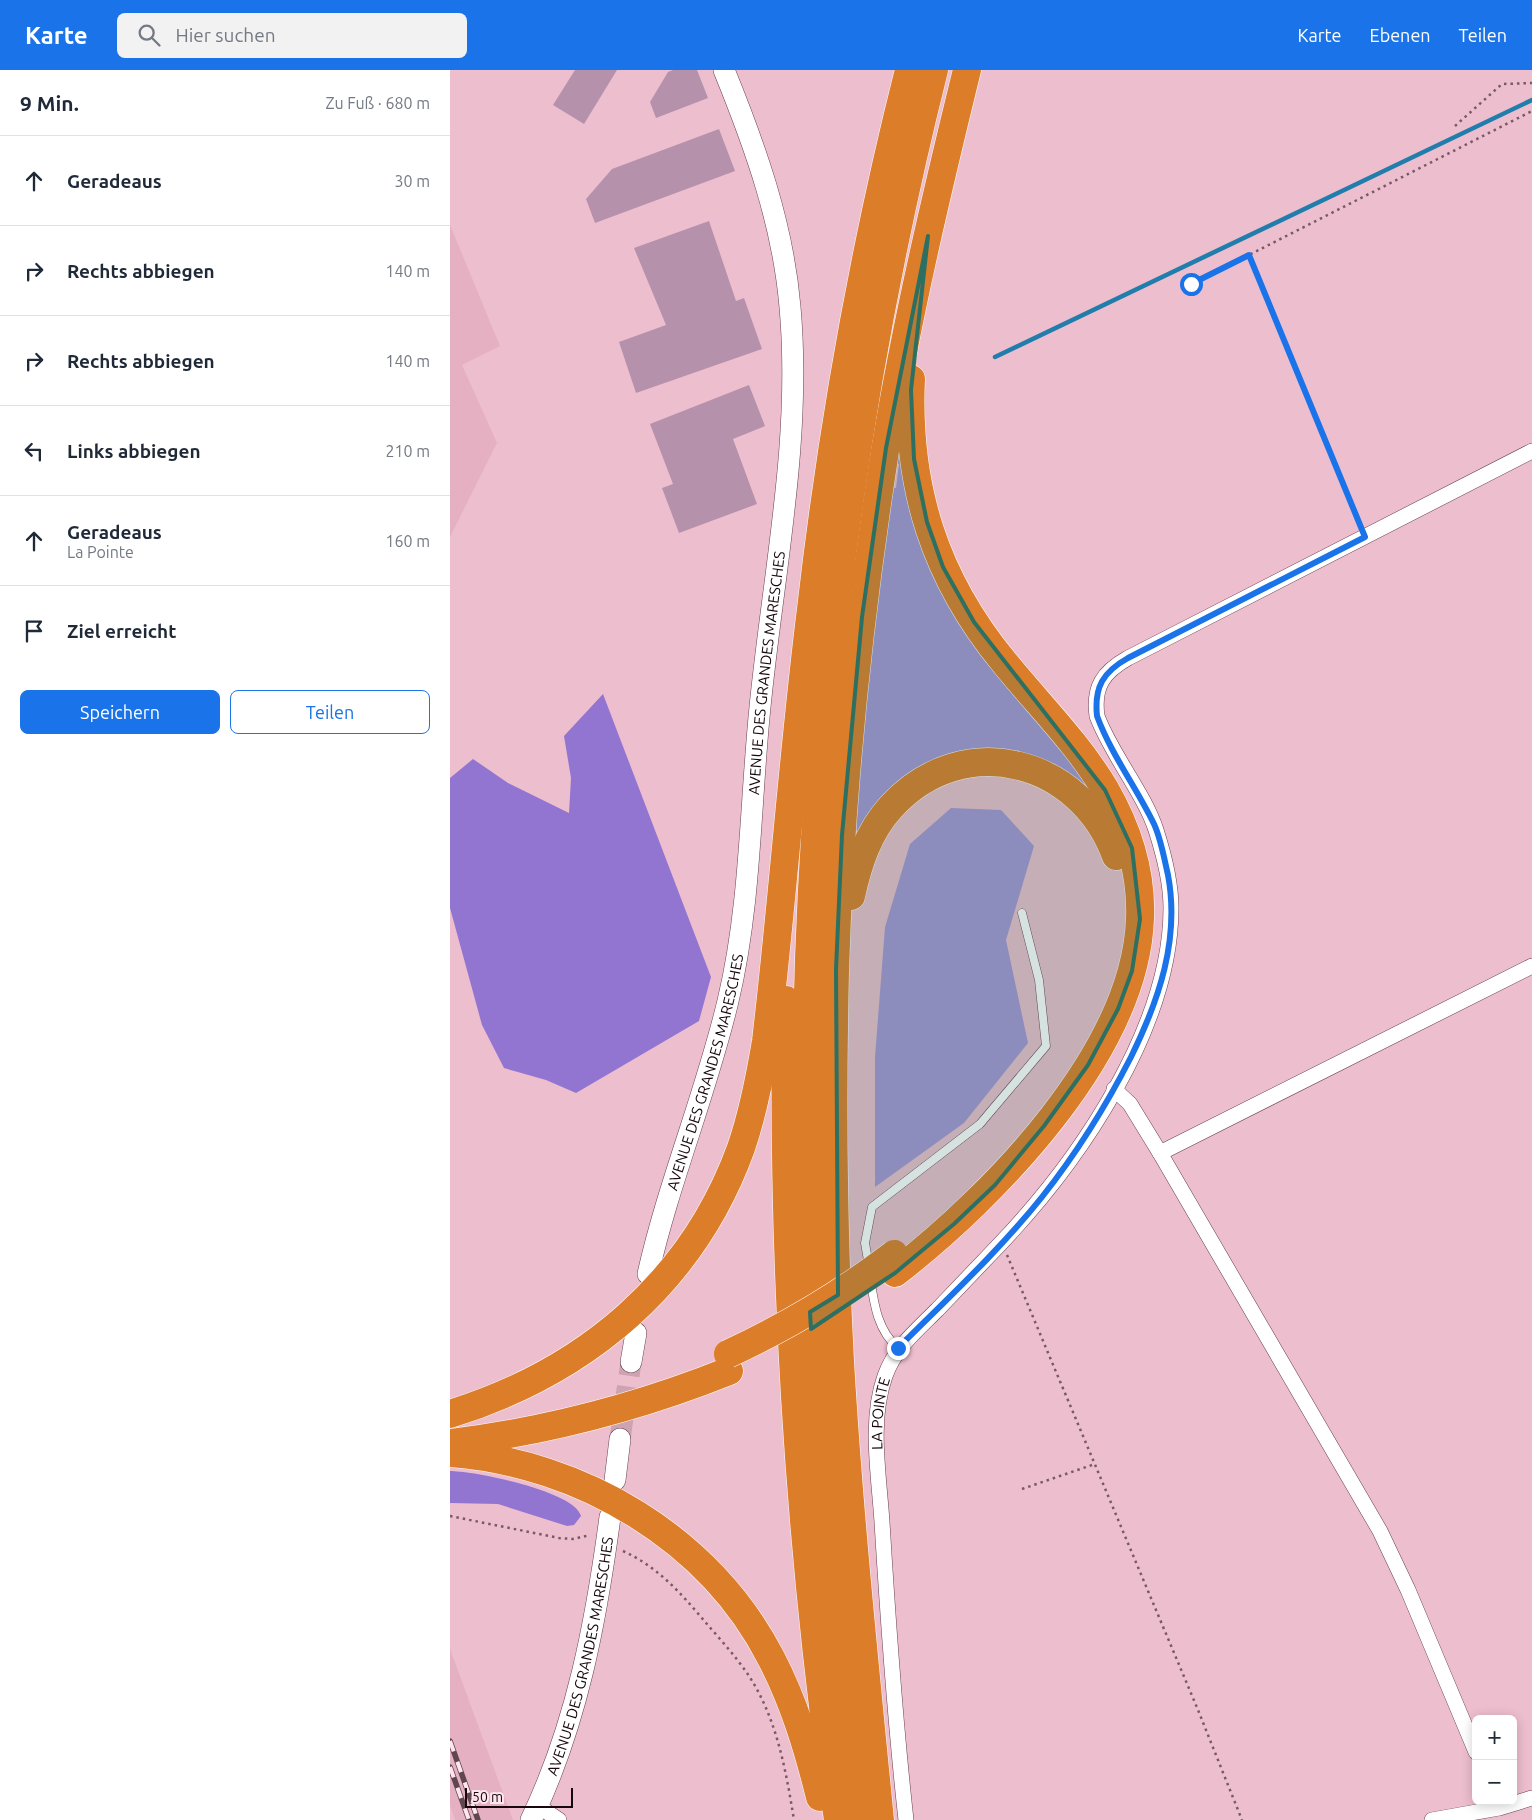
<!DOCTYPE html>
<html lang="de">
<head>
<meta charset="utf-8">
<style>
  body { margin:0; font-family:Ubuntu,sans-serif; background:#f2f2f3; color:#1f2937 }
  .controls { position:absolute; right:15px; bottom:15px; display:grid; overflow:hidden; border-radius:8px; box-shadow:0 2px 12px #0003 }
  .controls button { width:45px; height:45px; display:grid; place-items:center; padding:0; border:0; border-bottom:1px solid #e0e1e3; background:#fff; color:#1f2937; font:25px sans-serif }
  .scale { position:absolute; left:15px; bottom:12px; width:108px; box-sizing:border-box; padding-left:5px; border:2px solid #17080d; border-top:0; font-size:14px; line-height:18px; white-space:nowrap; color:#17080d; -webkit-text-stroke:4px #ffe6ee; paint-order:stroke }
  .stop { position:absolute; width:15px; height:15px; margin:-11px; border:4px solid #1a73e8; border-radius:50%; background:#fff }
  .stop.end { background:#1a73e8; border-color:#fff; box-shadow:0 1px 5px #0008 }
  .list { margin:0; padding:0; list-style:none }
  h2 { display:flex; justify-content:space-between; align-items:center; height:65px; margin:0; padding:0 20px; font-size:21px }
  h2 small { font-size:16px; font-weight:400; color:#747a83 }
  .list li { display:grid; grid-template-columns:32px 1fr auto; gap:15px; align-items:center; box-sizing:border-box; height:90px; padding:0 20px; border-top:1px solid #e0e1e3 }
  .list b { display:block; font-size:19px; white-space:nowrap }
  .list p { margin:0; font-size:16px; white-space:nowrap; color:#747a83 }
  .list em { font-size:16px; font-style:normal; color:#747a83 }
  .actions { display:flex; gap:10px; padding:15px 20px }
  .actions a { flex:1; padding:11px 0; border:1px solid #1a73e8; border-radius:8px; text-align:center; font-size:18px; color:#1a73e8 }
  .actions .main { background:#1a73e8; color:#fff }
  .icon { flex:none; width:28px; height:28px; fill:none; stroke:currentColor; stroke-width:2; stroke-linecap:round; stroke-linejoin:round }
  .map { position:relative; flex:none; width:1082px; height:1750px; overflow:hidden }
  header { display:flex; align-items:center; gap:30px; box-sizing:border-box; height:70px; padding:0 25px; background:#1a73e8; color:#fff }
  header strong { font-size:24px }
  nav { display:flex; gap:28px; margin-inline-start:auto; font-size:18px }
  .search { width:350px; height:45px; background:#f2f2f3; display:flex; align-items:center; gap:12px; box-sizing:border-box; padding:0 18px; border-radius:8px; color:#747a83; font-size:19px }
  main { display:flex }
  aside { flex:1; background:#fff }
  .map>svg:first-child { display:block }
</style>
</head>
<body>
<header>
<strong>Karte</strong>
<div class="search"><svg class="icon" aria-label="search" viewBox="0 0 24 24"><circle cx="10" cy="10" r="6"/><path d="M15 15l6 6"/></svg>Hier suchen</div>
<nav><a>Karte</a><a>Ebenen</a><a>Teilen</a></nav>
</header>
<main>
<aside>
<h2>9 Min.<small>Zu Fuß · 680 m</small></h2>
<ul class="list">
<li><svg class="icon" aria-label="ahead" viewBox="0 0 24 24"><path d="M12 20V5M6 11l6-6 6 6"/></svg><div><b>Geradeaus</b></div><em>30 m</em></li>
<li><svg class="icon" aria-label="right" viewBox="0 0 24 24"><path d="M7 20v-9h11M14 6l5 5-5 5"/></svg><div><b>Rechts abbiegen</b></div><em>140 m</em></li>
<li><svg class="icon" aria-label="right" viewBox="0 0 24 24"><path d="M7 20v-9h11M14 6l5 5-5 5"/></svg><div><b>Rechts abbiegen</b></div><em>140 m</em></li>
<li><svg class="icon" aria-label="left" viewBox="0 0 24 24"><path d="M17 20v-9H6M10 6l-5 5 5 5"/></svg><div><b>Links abbiegen</b></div><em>210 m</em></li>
<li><svg class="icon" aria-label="ahead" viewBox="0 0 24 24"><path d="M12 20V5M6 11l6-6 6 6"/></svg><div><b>Geradeaus</b><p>La Pointe</p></div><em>160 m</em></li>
<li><svg class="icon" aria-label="arrive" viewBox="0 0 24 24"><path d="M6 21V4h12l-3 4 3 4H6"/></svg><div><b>Ziel erreicht</b></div></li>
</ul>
<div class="actions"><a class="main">Speichern</a><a>Teilen</a></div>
</aside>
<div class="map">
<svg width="1082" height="1750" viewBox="0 0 1082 1750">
  <rect width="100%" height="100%" fill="#edbece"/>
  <g fill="#e5b0c2">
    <polygon points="0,155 50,276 12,295 47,373 0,467"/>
    <polygon points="0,1579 63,1750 5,1750 0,1735"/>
  </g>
  <g fill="#a695d5">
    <polygon points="448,361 466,442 658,745 533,685 408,761 406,760 415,624 441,418 446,418 449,394 443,391"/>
    <polygon points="501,738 551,740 584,776 556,870 578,973 514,1053 425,1117 425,987 435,857 460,774"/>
  </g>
  <g fill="#9275d1">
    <polygon points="153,624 261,907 249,951 126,1023 96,1010 54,998 32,955 0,838 0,708 23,689 58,713 119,743 121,708 114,666"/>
    <path d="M 0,1401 C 24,1401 125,1421 131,1446 L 124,1455 L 117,1456 L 48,1434 L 0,1433 Z"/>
  </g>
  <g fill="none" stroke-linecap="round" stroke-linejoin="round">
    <polyline stroke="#217dac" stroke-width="4.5" points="545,287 1082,30"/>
  </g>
  <g fill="#b691ab">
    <polygon points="125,0 167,0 134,54 103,35"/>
    <polygon points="223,0 247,0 258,28 206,48 200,32 218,2"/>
    <polygon points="269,59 285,101 145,153 136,129 162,99"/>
    <polygon points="259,151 286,231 294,228 312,279 186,323 169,272 216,255 184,178"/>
    <polygon points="299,315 315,356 283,369 307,434 229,463 212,418 223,414 200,354"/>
  </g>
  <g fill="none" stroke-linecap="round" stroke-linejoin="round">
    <polyline stroke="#cda3b1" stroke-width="21" stroke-dasharray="21 11" stroke-linecap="butt" points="170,1369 181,1292"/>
    <g stroke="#68414f" stroke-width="9">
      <g id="lane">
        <polyline points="419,1196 415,1173 422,1137 530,1054 596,976 589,910 572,843"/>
        <path d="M 420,1207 C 424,1233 427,1260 448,1278"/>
      </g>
    </g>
    <g stroke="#68414f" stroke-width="16">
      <g id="street">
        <polyline points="664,1019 680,1034 710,1083 930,1461 958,1520 1026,1682"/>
        <polyline points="710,1083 1082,896"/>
        <polyline points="88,1736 109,1750"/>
        <path id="s1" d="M 456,1750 C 445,1651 438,1551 432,1452 C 429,1405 419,1351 435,1306 C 445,1278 466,1261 487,1240 C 508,1218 529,1196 550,1174 C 630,1090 721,957 721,838 C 721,812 714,785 706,760 C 694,723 661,684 647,646 C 643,617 653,602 678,588 L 1082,381"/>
        <polyline points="982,1750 1049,1738 1082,1728"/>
      </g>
    </g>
    <g stroke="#68414f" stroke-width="22">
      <g id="secondary">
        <path id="s2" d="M 198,1204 C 219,1111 256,1024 278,931 C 301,835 300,735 310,637 C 323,505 352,370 340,237 C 333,154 305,76 274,0"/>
        <polyline points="181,1292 186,1263"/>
        <polyline points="165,1410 170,1369"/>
        <path id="s3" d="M 81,1750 C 127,1654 146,1552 160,1447"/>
      </g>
    </g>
    <g stroke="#fff" stroke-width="29">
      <g id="highway">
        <path d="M 401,826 C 408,794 418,762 441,737 C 513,658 631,689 666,786"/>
        <path d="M 336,930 C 332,1205 349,1478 388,1750"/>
        <path d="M 445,1203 C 544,1126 685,982 690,849 C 692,803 678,759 655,719 C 627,672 588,634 554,592 C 485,508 456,417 461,309"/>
        <path d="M 0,1344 C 135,1302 242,1213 291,1078 C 303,1043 310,1007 316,971 C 333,827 343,682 361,539 C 382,357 414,177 459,0"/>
        <path d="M 1,1373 C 97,1361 189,1337 279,1301"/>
        <path d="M 0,1383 C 132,1393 260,1469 321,1588 C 344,1632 358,1679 370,1727"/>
        <path d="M 410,1750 C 385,1578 367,1404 360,1230 C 343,817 383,401 484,0"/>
        <path d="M 430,1750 C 415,1597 399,1444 390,1291 C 383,1161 382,1031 385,901 C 390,727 408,553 435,381 C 456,253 486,126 517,0"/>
      </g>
    </g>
    <g stroke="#785a64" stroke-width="2.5" stroke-dasharray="2.5 4" stroke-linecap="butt">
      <polyline points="1005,56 1052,14 1082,13"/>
      <polyline points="741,214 799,185"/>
      <polyline points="910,454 799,185 1082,41"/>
      <polyline points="557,1185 748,1640 792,1750"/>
      <polyline points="572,1419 645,1394"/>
      <polyline points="0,1446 109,1468 123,1469 140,1465"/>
      <path d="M 173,1481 C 206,1496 228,1520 251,1547 C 267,1566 285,1585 299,1606 C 327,1649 336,1701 344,1750"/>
    </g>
    <use href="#lane" stroke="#fff" stroke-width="8"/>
    <use href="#street" stroke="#fff" stroke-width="15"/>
    <use href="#secondary" stroke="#fff" stroke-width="21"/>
    <use href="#highway" stroke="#dc7d2a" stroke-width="28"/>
    <g stroke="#60464f" stroke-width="5.5">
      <g id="rail">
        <polyline points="0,1671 28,1750"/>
        <polyline points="0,1697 19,1750"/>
      </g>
    </g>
    <use href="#rail" stroke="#ffe6ee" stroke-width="4" stroke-dasharray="11" stroke-linecap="butt"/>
    <g stroke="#fff" stroke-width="29" stroke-linecap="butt">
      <path id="highway-bridge" d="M 278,1284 C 338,1256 392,1224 444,1184"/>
    </g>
    <use href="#highway-bridge" stroke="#dc7d2a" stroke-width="28"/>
  </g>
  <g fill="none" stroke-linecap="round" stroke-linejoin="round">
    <path stroke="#1a73e8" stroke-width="6" d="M 448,1278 C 497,1229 549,1181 592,1127 C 626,1084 656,1036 681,987 C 709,930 730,869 718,805 C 714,788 711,769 704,754 C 686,717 661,684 647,646 C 644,617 653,602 678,588 L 915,467 L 799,185 L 741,214"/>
  </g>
  <path fill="#2d7061" fill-opacity="0.2" stroke="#2d7061" stroke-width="4" stroke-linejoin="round" d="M 478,166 L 461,320 L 464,389 L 477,452 L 493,497 L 524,552 L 655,720 L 682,778 L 690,849 L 682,901 L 668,939 L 638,995 L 594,1056 L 545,1115 L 504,1154 L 445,1203 L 361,1259 L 360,1242 L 388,1225 L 386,899 L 392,765 L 412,547 L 436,378 Z"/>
  <g text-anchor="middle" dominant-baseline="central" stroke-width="4.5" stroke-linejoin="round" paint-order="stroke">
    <g font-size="15" fill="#17080d" stroke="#ffe6ee">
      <text stroke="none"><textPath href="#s2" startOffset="615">AVENUE DES GRANDES MARESCHES</textPath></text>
      <text stroke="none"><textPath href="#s2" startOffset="210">AVENUE DES GRANDES MARESCHES</textPath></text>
      <text stroke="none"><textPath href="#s1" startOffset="408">LA POINTE</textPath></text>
      <text stroke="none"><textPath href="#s3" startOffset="172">AVENUE DES GRANDES MARESCHES</textPath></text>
    </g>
  </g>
</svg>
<div class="controls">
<button>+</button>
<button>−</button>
</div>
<div class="scale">50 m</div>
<div class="stop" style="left:741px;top:214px"></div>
<div class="stop end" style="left:448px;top:1278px"></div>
</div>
</main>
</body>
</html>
